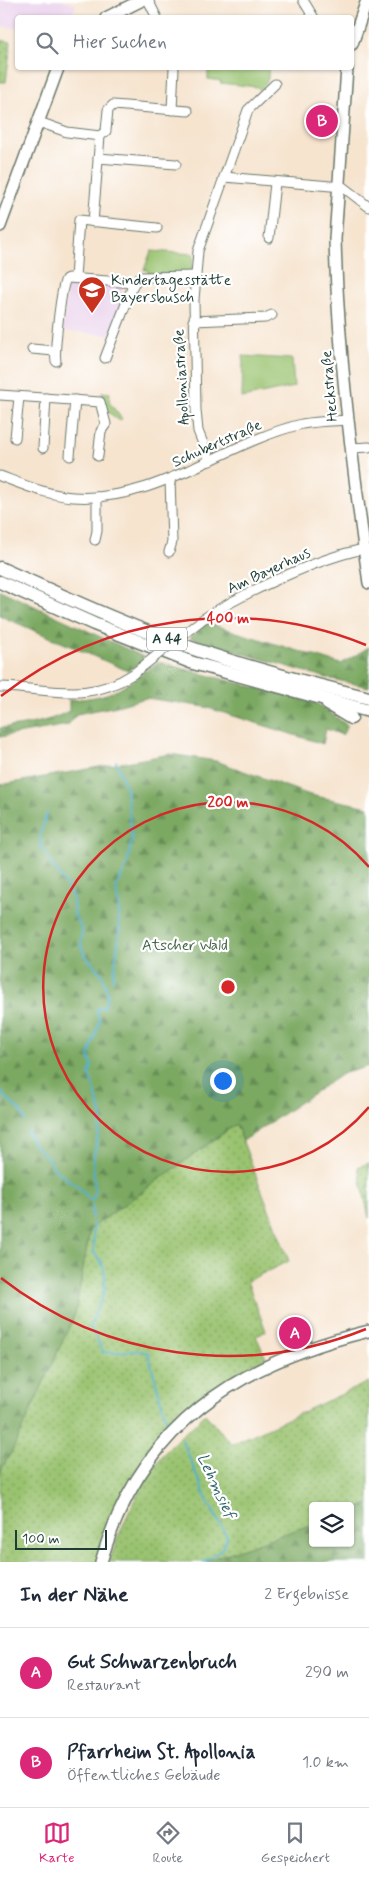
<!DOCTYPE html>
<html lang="de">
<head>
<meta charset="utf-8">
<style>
  body { margin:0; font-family:Mynerve,sans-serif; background:#f2f2f3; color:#1f2937 }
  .controls { position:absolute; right:15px; bottom:15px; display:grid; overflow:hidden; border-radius:5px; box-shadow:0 1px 4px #0004 }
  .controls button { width:45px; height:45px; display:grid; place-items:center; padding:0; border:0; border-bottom:1px solid #e0e1e3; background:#fff; color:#1f2937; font:25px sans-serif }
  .scale { position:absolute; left:15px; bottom:12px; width:92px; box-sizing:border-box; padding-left:5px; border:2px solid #1f3d34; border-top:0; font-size:14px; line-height:18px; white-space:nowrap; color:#1f3d34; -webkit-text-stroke:4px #fff; paint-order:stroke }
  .you { position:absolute; left:222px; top:1080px; width:18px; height:18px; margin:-12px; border:4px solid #fff; border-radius:50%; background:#1a73e8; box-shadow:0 0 0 8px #1a73e833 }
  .badge { display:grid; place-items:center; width:32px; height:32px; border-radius:50%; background:#db2777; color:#fff; font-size:16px; font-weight:700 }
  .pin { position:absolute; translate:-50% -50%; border:2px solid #fff; box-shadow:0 1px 5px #0006 }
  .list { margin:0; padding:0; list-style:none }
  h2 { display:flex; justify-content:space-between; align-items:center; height:65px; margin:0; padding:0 20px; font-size:21px }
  h2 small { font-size:16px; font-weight:400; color:#747a83 }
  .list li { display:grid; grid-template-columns:32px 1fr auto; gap:15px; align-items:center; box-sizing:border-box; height:90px; padding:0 20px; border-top:1px solid #e0e1e3 }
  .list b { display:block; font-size:19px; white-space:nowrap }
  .list p { margin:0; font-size:16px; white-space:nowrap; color:#747a83 }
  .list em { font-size:16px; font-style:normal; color:#747a83 }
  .icon { flex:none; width:28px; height:28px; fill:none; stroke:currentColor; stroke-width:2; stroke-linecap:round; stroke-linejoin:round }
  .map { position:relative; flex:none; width:369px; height:1562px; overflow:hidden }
  .search { position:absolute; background:#fff; box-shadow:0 1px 4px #0004; left:15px; right:15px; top:15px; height:55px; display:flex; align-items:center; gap:12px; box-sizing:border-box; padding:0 18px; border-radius:5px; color:#747a83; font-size:19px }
  .sheet { height:245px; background:#fff }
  nav { display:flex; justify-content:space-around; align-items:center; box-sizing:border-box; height:70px; border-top:1px solid #e0e1e3; background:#fff; font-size:14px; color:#747a83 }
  nav a { display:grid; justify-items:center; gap:2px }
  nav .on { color:#db2777 }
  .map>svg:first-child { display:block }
</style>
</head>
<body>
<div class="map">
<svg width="369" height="1562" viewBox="0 0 369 1562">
  <defs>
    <pattern id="grass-dots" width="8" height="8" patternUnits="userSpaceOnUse" patternTransform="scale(1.25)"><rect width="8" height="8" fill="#9ac36f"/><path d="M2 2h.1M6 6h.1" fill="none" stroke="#7da05c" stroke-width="1.8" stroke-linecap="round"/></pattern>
    <pattern id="forest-firs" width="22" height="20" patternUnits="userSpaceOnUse" patternTransform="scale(1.25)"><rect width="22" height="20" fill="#7ba962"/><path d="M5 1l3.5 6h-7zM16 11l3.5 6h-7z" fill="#648b52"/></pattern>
  </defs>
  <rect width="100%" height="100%" fill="#fff"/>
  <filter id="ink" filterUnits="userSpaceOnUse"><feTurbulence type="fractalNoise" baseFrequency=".02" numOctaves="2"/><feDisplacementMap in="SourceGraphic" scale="10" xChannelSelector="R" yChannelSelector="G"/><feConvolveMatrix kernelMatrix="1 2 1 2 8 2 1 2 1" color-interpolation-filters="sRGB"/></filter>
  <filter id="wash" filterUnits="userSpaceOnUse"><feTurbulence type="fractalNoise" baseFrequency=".0096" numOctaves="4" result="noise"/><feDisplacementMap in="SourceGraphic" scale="20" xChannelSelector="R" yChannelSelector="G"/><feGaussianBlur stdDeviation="1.12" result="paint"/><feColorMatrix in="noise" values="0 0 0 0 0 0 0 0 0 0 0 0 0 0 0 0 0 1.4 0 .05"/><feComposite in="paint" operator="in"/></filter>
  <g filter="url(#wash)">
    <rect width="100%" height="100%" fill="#f6e4cf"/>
    <g fill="#ead1ec">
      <polygon points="0,0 60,0 76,5 71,17 18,18 17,28 0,26"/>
      <polygon points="68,282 123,284 122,295 127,297 112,335 63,331"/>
    </g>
    <g fill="url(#grass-dots)" stroke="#5c8052">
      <polygon points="0,40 11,42 6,82 0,82"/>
      <polygon points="236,1124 289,1261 247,1281 266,1331 256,1336 266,1358 236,1373 237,1376 166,1434 97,1562 0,1562 0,1472 13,1449 75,1314 90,1229"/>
      <polygon points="369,1163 369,1218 358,1167"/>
      <path d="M 369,1382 L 369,1504 L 350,1511 L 350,1506 L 313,1506 L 313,1524 L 203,1562 L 109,1562 C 124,1519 147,1465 182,1435 C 190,1429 198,1422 205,1414 L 232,1444 Z"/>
    </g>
    <g fill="url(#forest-firs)" stroke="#4d734b">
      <polygon points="0,590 146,658 128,671 3,617 0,615"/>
      <polygon points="207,623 341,664 369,647 369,687 327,678 190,638"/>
      <path d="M 158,662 L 318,704 L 348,726 L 342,735 L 326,729 L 323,744 L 205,707 L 146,698 L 117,706 L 77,714 L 68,725 L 0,737 L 0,728 C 26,725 46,723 69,711 L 69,700 C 115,697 122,688 158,662 Z"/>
      <polygon points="170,754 216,761 310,795 369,807 369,1066 342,1074 243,1141 236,1124 90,1229 75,1314 13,1449 0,1472 0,785"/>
      <polygon points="369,1504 369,1562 203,1562 313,1524 313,1543 350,1543 350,1511"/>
    </g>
    <g fill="#9ac36f" stroke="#5c8052">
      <path d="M 208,68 L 268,68 C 269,78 268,83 260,90 L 258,87 L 220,83 L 221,81 L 208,79 Z"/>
      <polygon points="151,251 194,254 191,273 148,274 148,270 144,270"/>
      <polygon points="243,356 292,359 294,387 242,398"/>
      <polygon points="102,392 110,393 109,402 122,419 120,421 104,409"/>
    </g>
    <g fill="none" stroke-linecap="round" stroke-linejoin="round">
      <g stroke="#4eafcd" stroke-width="2">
        <polyline points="47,813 40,835 41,847 72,895 75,917 82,929 81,946 85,955 102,975 106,987 108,995 104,1008 99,1008 96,1011 100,1020 89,1055 92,1067 89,1073 93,1087"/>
        <polyline points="113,980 119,935 119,907 116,887 127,866 132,837 126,788 116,761"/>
        <path d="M 0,1090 C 7,1103 21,1106 25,1121"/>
        <polyline points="27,1131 33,1144 51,1161 54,1169 77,1186 92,1201"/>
        <polyline points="91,1200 95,1195 93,1160 102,1117 95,1091"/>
        <polyline points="92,1206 92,1218"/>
        <path d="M 93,1224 L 94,1253 L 101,1261 L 105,1273 L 104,1292 L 90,1326 L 103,1352 C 118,1355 135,1347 148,1353 L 167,1423"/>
        <path d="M 182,1440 L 207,1500 L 227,1537 C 225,1550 213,1556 203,1562"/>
      </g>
    </g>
  </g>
  <g filter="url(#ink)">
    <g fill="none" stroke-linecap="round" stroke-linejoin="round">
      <g stroke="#6a776a" stroke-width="11">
        <g id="minor">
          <polyline points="148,0 157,18"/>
          <polyline points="303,0 314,18"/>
          <polyline points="172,110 174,68"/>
          <polyline points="39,122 67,132 100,136 93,222"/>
          <polyline points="100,136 106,131 108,110 113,105 188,111"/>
          <polyline points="98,158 176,164"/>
          <polyline points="224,177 343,187 369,207"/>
          <polyline points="269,238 275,183"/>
          <polyline points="75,278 79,220 157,228"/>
          <polyline points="193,321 265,318 272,315"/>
          <polyline points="32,349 54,351"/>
          <polyline points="105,358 134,283"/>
          <path d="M 56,361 C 54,351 61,287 66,279 L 68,278 L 134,283 L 140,277 L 195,276"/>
          <polyline points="0,395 100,402 106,424 101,431 98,456"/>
          <polyline points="15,438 19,397"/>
          <polyline points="43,448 46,398"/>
          <polyline points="351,448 369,447"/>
          <polyline points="70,456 75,400"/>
          <polyline points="210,461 198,431 196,410 194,300 198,251 248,110 275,84"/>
          <path d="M 0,476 C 24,485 47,495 73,497 C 158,503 223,443 302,424 C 317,421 333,421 348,420"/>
          <polyline points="95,540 97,531 97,497"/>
          <polyline points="169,552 172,542 170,479"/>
          <path d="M 203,619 C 243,593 318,558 364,549"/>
          <path d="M 0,687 C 51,688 87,704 133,674"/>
        </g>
      </g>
      <g stroke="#6a776a" stroke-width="14">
        <g id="major">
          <polyline points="106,18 142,0"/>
          <polyline points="352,44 367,0"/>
          <path d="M 347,68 L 335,239 C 338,354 353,469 369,583"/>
          <polyline points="0,226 58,68"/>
          <path d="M 101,1562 C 140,1426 237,1363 369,1331"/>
        </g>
      </g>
      <g stroke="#6a776a" stroke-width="15">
        <g id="highway">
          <path d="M 0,568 C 65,597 129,627 197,650 C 253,669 311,684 369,698"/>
          <polyline points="0,582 94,624 193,663 369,711"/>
          <polyline points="328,704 351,718"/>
        </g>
      </g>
      <use href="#minor" stroke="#fff" stroke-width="9"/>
      <use href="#major" stroke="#fff" stroke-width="11"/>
      <use href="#highway" stroke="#fff" stroke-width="12"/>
      <g stroke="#6a776a" stroke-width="11" stroke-linecap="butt">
        <polyline id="minor-bridge" points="133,674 203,619"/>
      </g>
      <use href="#minor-bridge" stroke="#fff" stroke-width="9"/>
    </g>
  </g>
  <g fill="none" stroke="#d62828" stroke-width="2.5">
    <path d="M369 1107A185 185 0 1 1 369 867"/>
    <path d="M366 1329A369 369 0 0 1 1 1278M1 696A369 369 0 0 1 366 645"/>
  </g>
  <defs>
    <g id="school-pin" transform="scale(1.4375)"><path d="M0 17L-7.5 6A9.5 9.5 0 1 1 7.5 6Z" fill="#c8321e" stroke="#fff"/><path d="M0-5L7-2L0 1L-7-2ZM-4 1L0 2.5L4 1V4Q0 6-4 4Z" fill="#fff"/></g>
  </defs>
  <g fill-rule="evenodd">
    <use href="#school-pin" x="92" y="290"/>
  </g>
  <g text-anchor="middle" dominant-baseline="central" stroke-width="4.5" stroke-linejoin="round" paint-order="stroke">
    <rect fill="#fff" stroke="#627771" stroke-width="1" x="147" y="627.5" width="40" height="23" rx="4"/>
    <g font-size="14" font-weight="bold" fill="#1f3d34">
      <text x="167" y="639">A 44</text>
    </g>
    <g font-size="15" fill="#1f3d34" stroke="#fff" text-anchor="start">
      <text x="111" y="281">Kindertagesstätte<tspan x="111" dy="17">Bayersbusch</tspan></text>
    </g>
    <g font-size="15" fill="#1f3d34" stroke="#fff">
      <text transform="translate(182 377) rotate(-93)">Apolloniastraße</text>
      <text transform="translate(330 386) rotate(-95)">Heckstraße</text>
      <text transform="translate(217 444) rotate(-24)">Schubertstraße</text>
      <text transform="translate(269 571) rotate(-25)">Am Bayerhaus</text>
    </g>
    <g font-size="15" fill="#446546" stroke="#fff">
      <text x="185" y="946">Atscher Wald</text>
    </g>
    <g font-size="16" font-style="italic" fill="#2f656a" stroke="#fff">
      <text transform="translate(216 1486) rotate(65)">Lehmsief</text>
    </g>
  </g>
  <circle cx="228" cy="987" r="8" fill="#d62828" stroke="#fff" stroke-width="2.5"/>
  <g font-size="15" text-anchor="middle" font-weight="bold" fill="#d62828" stroke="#fff" stroke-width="4.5" stroke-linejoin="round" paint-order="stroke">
    <text x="228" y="623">400 m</text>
    <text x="228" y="807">200 m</text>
  </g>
</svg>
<div class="controls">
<button><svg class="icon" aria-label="layers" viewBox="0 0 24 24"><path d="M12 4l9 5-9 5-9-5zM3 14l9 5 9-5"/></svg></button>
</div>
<div class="scale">100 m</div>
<div class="you"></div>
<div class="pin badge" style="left:295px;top:1333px">A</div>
<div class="pin badge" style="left:322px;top:121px">B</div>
<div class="search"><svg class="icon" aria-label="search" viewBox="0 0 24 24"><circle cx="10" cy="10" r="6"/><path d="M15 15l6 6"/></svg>Hier suchen</div>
</div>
<section class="sheet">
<h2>In der Nähe<small>2 Ergebnisse</small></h2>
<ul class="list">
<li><span class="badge">A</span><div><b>Gut Schwarzenbruch</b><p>Restaurant</p></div><em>290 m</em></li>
<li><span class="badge">B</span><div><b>Pfarrheim St. Apollonia</b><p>Öffentliches Gebäude</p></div><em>1.0 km</em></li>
</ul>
</section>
<nav>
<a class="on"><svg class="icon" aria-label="map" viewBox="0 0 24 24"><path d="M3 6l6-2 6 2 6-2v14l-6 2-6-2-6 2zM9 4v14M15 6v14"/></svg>Karte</a>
<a><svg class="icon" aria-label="directions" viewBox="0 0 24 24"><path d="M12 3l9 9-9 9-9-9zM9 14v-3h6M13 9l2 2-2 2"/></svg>Route</a>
<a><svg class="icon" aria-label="saved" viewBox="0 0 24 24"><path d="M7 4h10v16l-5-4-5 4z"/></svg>Gespeichert</a>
</nav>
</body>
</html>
